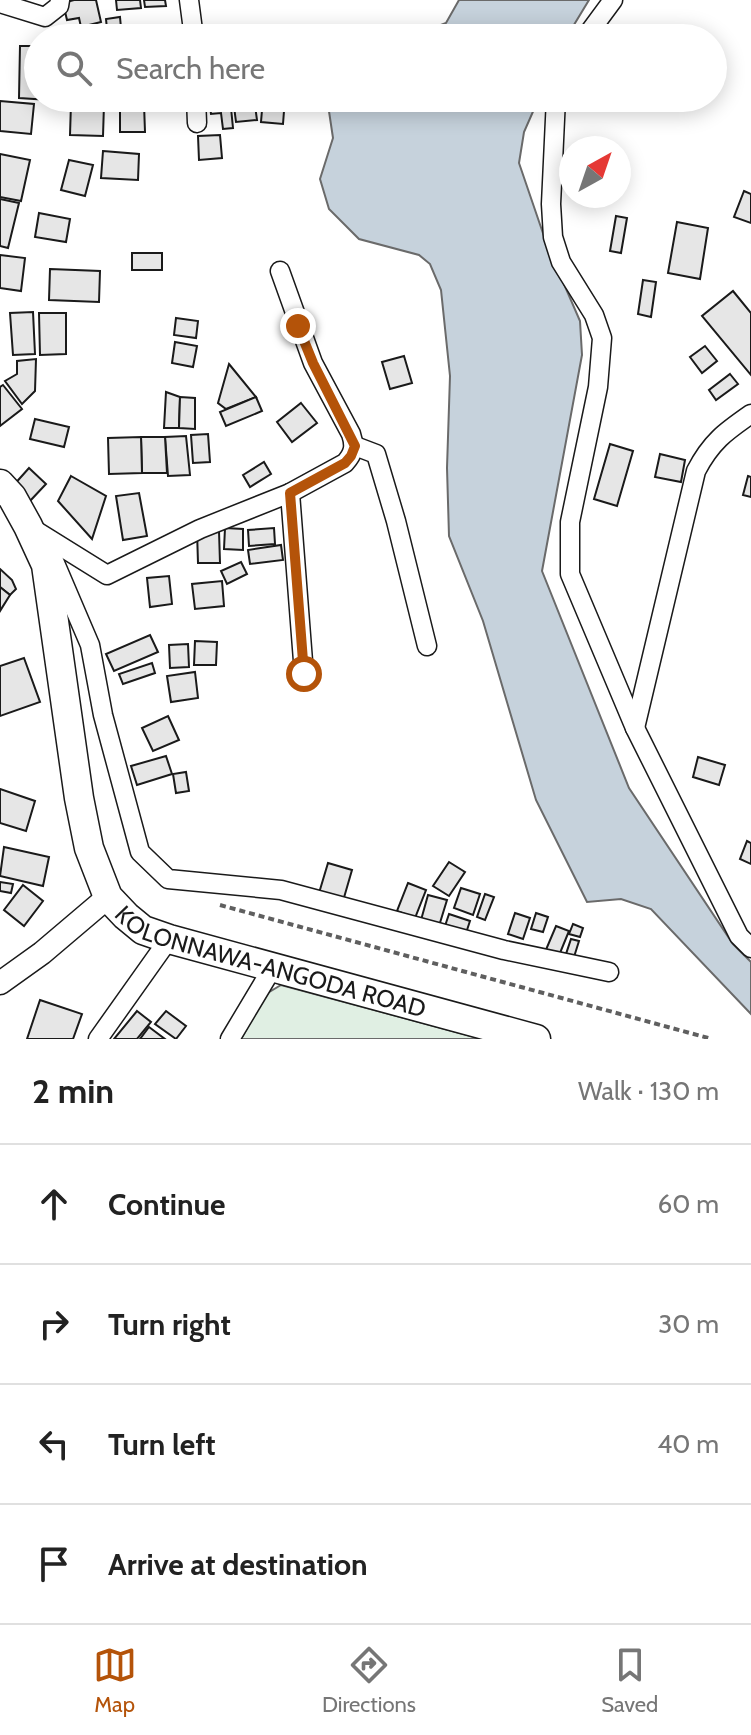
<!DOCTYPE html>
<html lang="en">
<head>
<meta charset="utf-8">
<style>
  body { margin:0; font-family:Cabin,sans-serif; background:#f2f2f2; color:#222 }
  .compass { position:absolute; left:559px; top:136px; width:72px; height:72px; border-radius:50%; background:#fff; box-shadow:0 4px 20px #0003; rotate:40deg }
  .stop { position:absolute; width:24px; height:24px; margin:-18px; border:6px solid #b45309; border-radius:50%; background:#fff }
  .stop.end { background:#b45309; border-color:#fff; box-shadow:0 2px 8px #0008 }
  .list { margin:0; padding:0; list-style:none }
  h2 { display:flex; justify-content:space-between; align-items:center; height:104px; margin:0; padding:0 32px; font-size:34px }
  h2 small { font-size:26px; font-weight:400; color:#767676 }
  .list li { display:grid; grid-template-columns:52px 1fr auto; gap:24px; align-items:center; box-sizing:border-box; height:120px; padding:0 32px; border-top:2px solid #e0e0e0 }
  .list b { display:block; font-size:30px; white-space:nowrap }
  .list em { font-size:26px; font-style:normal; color:#767676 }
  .icon { flex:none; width:44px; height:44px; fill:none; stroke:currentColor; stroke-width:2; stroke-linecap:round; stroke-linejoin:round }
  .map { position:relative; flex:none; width:751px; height:1039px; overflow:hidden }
  .search { position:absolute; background:#fff; box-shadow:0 4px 20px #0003; left:24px; right:24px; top:24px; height:88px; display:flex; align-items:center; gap:20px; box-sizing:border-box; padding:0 28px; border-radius:44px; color:#767676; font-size:30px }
  .sheet { height:584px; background:#fff }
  nav { display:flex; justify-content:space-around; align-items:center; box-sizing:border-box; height:112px; border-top:2px solid #e0e0e0; background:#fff; font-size:22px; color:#767676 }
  nav a { display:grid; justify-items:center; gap:4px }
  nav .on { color:#b45309 }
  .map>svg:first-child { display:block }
</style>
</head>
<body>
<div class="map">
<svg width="751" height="1039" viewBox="0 0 751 1039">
  <rect width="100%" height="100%" fill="#fff"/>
  <polygon fill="#e0efe3" stroke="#6a6a6a" stroke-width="2" points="281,985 482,1039 241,1039 266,994"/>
  <g fill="#c6d2dc" stroke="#6a6a6a" stroke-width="2">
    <polygon points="459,0 589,0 566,38 407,38 446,23"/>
    <polygon points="327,98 539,98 524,132 519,163 547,245 580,321 582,355 542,571 629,788 733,944 751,962 751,1014 651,909 621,899 587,902 536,800 483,621 449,536 447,468 450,376 441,290 430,264 419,255 359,239 329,209 320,179 333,138"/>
  </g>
  <g fill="#e6e6e6" stroke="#1a1a1a" stroke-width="2">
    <polygon points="74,0 96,0 101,22 81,27 79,18 67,20 63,3"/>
    <polygon points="116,0 140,0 141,8 117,10"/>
    <polygon points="144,0 165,0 166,6 145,7"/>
    <polygon points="120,17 121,28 107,29 106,19"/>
    <polygon points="67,32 100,35 99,38 66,38"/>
    <polygon points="20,46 38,46 38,98 50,100 19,98"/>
    <polygon points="209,98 230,98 233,128 223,129 221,113 211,114"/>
    <polygon points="254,98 257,120 236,122 233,99"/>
    <polygon points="263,98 285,98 283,124 261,122"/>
    <polygon points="0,101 34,104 31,134 0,131"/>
    <polygon points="71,103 104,104 103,136 70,135"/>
    <polygon points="120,104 144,104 145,132 120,132"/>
    <polygon points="220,135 222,158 199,160 198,136"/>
    <polygon points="103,151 139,154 138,180 101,178"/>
    <polygon points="0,154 30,160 21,201 0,197"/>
    <polygon points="69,160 93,165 85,196 61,190"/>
    <polygon points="744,191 751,194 751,223 734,217"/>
    <polygon points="0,199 19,203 8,248 0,246"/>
    <polygon points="39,213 70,219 66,242 35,237"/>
    <polygon points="616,216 627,218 621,253 610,251"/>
    <polygon points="677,222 708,228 700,279 668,273"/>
    <rect x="132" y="253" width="30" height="17"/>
    <polygon points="0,255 25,258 21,291 0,288"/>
    <polygon points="50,269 100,271 99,302 49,300"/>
    <polygon points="643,280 656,282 651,317 638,314"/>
    <polygon points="733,291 751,313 751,375 702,316"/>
    <polygon points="33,312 35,354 13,355 10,313"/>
    <polygon points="39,313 66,313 66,354 40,355"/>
    <polygon points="176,318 198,321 196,338 174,335"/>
    <polygon points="175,342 197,346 193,367 172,363"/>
    <polygon points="705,346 717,361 702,373 690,357"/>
    <polygon points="404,356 412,383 390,389 382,362"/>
    <polygon points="36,359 35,391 22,404 5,381 17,374 17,361"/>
    <polygon points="229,364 256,397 226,409 218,403"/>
    <polygon points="730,374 738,384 716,400 709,390"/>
    <polygon points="3,385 22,409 0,426 0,387"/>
    <polygon points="166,392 180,397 179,428 164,428"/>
    <polygon points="180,397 195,398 195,429 179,428"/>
    <polygon points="256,397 262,411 226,426 220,412"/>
    <polygon points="301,403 317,423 292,442 277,422"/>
    <polygon points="35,419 69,427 64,447 30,439"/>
    <polygon points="208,434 210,462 193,463 191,435"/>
    <polygon points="186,436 190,475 168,476 165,437"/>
    <polygon points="141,437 165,437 167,473 142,473"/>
    <polygon points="141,437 142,473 109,474 108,438"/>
    <polygon points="610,444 633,451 617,506 594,499"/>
    <polygon points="660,454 685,460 681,482 655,477"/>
    <polygon points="264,462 271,474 250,487 243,475"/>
    <polygon points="29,468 46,484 29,502 12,487"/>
    <polygon points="71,476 106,496 92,539 58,501"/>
    <polygon points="748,476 751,477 751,497 743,495"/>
    <polygon points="139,493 147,536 123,540 116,496"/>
    <polygon points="225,528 243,529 243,550 224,549"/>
    <polygon points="274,528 275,544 249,546 248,530"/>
    <polygon points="197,531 219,531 220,563 198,563"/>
    <polygon points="281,545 283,560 250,564 248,550"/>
    <polygon points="241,562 247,574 227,584 221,571"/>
    <polygon points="0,569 12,580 16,589 10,595 0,587"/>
    <polygon points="169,576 172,604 150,607 147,578"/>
    <polygon points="222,581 224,606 195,609 192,584"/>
    <polygon points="0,587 10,595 0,611"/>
    <polygon points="150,635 158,652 114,671 106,654"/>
    <polygon points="195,641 217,642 216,665 194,665"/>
    <polygon points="188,644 189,667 170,668 169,645"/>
    <polygon points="24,658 40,702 0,716 0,666"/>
    <polygon points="152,663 155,673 123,684 119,674"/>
    <polygon points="195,672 198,698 171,702 167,676"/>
    <polygon points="168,716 179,740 153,751 142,728"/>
    <polygon points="166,756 172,774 137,785 131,766"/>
    <polygon points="698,757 725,765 719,785 693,777"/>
    <polygon points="186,772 189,791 176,793 173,774"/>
    <polygon points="0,789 35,801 26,831 0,823"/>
    <polygon points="747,841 751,843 751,864 740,859"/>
    <polygon points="4,847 49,857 43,886 0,876"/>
    <polygon points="449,862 465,872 449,896 433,886"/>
    <polygon points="328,863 352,870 343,901 319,893"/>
    <polygon points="0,882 13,884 11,893 0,891"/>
    <polygon points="408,883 426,890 415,918 397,911"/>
    <polygon points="23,885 43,901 24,926 4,910"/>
    <polygon points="461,888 480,894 473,915 454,908"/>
    <polygon points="485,894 494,897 485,920 477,917"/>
    <polygon points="428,895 447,900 439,926 421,920"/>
    <polygon points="515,913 530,918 523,939 508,934"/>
    <polygon points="536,913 548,917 543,932 531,929"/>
    <polygon points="449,914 470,921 465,936 444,929"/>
    <polygon points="573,924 583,928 580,937 569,934"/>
    <polygon points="556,926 569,931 558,958 545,952"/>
    <polygon points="571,939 579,941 574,957 566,954"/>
    <polygon points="40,1000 82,1014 73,1039 27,1039"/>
    <polygon points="137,1011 151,1022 137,1039 114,1039"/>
    <polygon points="166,1011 186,1026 176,1039 155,1024"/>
    <polygon points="149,1027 165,1039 140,1039"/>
  </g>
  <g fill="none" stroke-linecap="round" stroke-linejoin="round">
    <g stroke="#1a1a1a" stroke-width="21">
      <g id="minor">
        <polyline points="189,0 194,38"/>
        <polyline points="0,3 45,17 59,6 60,0"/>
        <polyline points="585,38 613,0"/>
        <polyline points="196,98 197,123"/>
        <polyline points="556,98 551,204 553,237 561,262 594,315 602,338 598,387 570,522 570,574 635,728 739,936 751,948"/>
        <polyline points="355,446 376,454 396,521 427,646"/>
        <polyline points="290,493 304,674"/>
        <path d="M 33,529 L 107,575 L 200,529 L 290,493 L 345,463 C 354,453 355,446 351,434 L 313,363 L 280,271"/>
        <polyline points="52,556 90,645 103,715 140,852 168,879 281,890 504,950 609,972"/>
        <path d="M 635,728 L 696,471 C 711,442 725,432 751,414"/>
        <polyline points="98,1039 169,939"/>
        <polyline points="230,1039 273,967"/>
      </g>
    </g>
    <g stroke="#1a1a1a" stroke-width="25">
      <polyline id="tertiary" points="0,983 42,953 108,897"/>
    </g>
    <g stroke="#1a1a1a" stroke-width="31">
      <g id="primary">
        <path id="s1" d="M 0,484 L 12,497 L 28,526 L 46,565 L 79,798 L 89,848 L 108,897 L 126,916 L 143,930 L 169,939 L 536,1039"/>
      </g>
    </g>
    <polyline stroke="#5f5f5f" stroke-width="4" stroke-dasharray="6 4" stroke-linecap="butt" points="220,905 712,1039"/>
    <use href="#minor" stroke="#fff" stroke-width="18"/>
    <use href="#tertiary" stroke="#fff" stroke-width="22"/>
    <use href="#primary" stroke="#fff" stroke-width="28"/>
  </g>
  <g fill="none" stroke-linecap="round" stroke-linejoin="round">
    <polyline stroke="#b45309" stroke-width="10" points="298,326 313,363 355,446 351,456 345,463 290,493 304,674"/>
  </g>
  <g text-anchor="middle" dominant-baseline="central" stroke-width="6" stroke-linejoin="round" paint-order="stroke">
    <g font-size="24" fill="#1a1a1a" stroke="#fff">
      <text stroke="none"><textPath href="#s1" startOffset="612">KOLONNAWA-ANGODA ROAD</textPath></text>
    </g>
  </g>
</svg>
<svg class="compass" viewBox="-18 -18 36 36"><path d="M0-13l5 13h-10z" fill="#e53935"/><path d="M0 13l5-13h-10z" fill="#767676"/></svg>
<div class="stop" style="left:304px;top:674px"></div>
<div class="stop end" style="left:298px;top:326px"></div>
<div class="search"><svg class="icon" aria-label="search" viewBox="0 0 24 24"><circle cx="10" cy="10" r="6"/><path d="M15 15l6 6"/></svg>Search here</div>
</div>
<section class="sheet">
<h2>2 min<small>Walk · 130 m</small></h2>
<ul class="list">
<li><svg class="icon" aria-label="ahead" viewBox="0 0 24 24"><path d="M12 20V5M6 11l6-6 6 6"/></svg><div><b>Continue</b></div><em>60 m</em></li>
<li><svg class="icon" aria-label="right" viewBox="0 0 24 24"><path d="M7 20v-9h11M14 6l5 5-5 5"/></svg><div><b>Turn right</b></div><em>30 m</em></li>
<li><svg class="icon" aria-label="left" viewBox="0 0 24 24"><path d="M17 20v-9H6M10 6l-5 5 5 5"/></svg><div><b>Turn left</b></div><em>40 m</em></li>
<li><svg class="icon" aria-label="arrive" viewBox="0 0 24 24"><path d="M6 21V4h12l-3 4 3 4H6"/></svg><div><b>Arrive at destination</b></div></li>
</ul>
</section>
<nav>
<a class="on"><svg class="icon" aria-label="map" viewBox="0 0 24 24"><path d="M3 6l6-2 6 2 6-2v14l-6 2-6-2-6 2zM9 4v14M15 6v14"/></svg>Map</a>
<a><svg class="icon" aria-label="directions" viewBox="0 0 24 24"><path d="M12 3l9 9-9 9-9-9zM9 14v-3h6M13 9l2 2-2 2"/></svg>Directions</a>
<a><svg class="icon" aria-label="saved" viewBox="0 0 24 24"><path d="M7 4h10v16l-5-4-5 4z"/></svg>Saved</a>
</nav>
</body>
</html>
